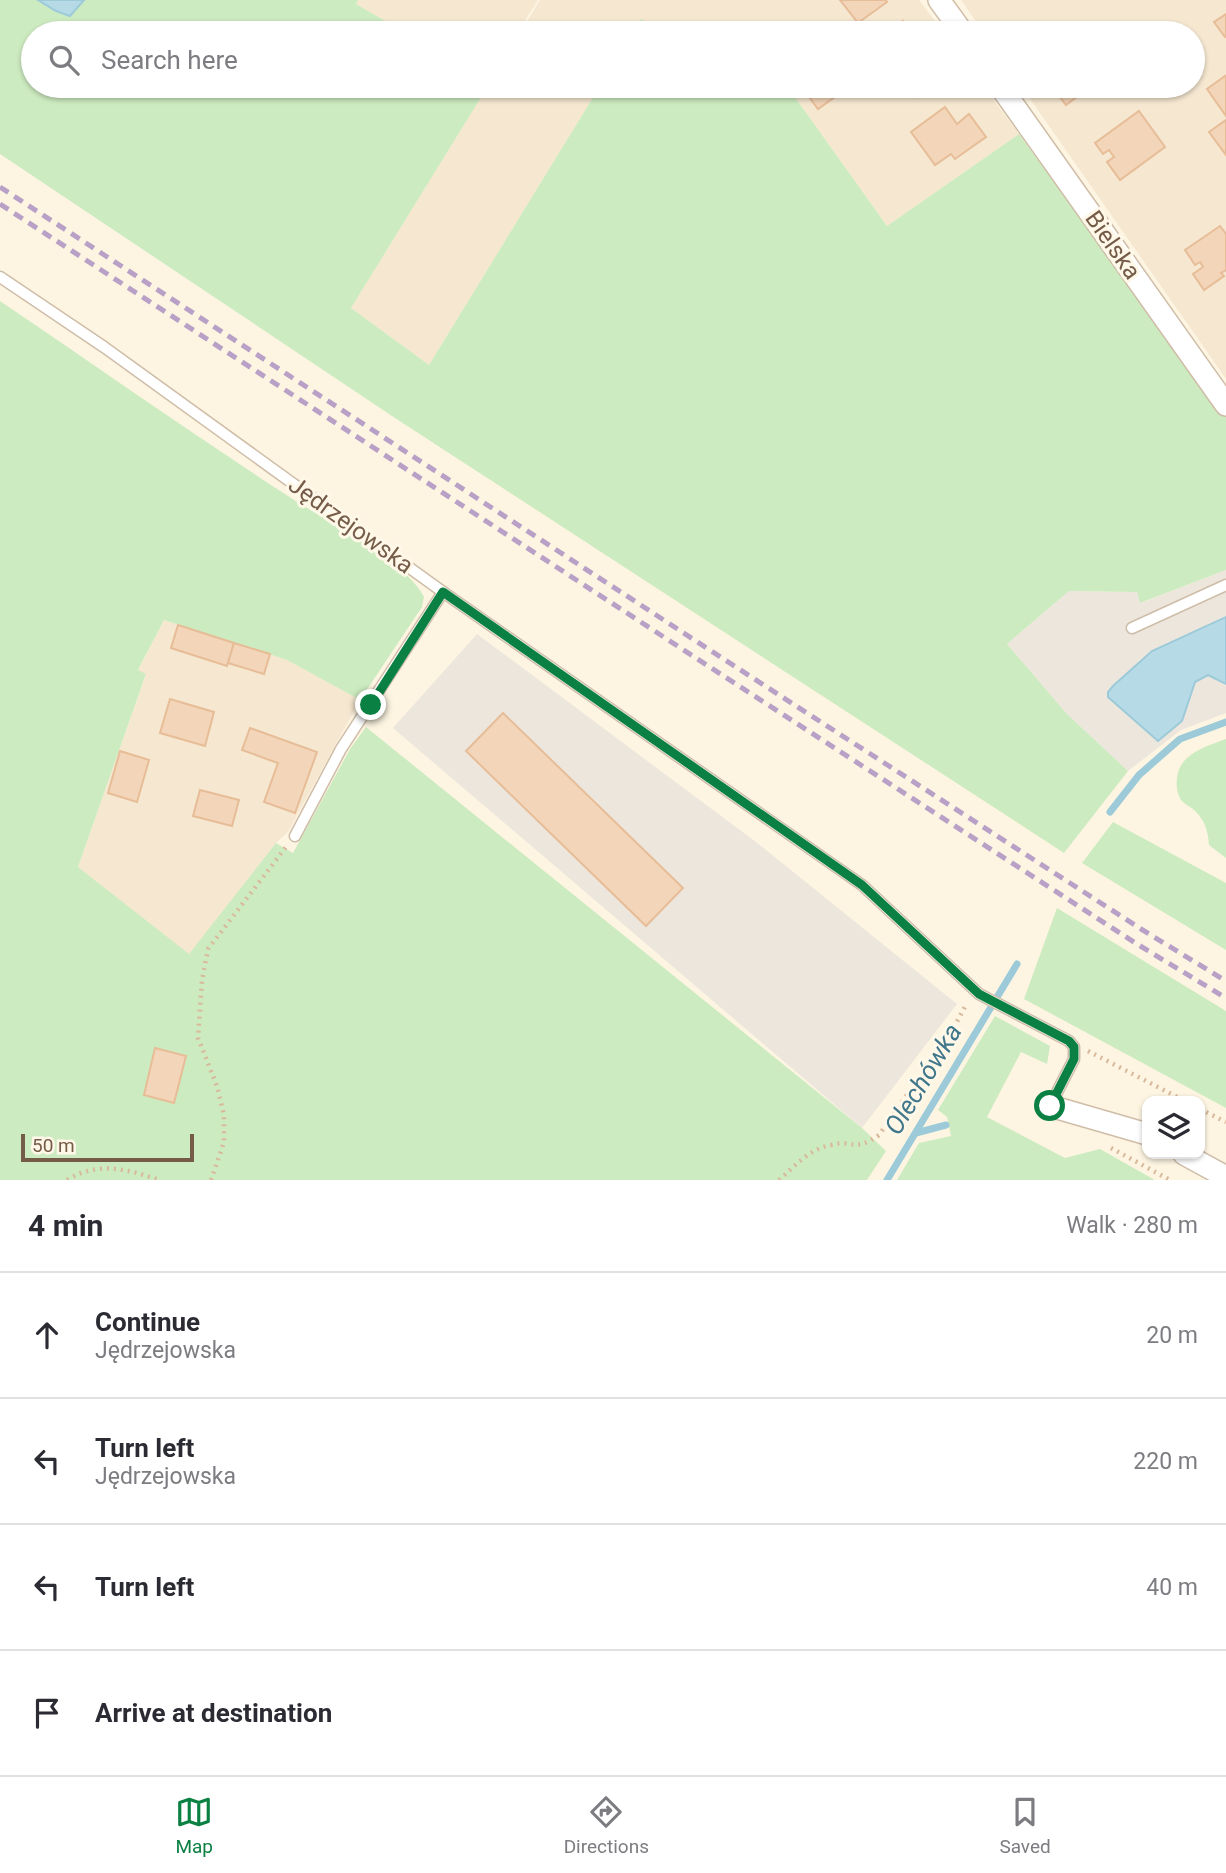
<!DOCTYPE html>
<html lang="en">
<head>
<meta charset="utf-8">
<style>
  body { margin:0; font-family:Roboto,sans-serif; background:#f2f2f3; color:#2b2b33 }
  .controls { position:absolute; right:21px; bottom:21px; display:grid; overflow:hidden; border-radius:14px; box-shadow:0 2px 5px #0004 }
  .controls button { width:63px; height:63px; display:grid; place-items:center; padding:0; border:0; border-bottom:2px solid #e1e1e2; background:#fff; color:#2b2b33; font:35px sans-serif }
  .scale { position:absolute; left:21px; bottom:18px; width:173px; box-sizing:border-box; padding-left:7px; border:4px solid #755c48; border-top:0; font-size:19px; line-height:24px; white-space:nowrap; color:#755c48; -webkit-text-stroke:5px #fff8e9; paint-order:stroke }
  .stop { position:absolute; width:21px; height:21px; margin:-16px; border:5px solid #0b8043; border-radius:50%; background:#fff }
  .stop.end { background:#0b8043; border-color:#fff; box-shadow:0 2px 7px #0008 }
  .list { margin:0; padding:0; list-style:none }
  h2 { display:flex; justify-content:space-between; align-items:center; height:91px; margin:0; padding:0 28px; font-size:30px }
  h2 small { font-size:23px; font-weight:400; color:#7c7c81 }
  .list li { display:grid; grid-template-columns:46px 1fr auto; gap:21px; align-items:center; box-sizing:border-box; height:126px; padding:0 28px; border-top:2px solid #e1e1e2 }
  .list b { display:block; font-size:26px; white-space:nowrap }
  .list p { margin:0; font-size:23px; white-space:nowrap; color:#7c7c81 }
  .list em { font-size:23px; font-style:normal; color:#7c7c81 }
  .icon { flex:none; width:38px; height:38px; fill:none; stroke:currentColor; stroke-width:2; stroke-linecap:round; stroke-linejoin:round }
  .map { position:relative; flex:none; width:1226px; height:1180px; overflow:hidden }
  .search { position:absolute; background:#fff; box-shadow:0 2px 5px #0004; left:21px; right:21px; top:21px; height:77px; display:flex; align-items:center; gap:18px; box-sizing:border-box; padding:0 24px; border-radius:38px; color:#7c7c81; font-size:26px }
  .sheet { height:595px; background:#fff }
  nav { display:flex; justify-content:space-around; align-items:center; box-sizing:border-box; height:98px; border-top:2px solid #e1e1e2; background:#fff; font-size:19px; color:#7c7c81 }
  nav a { display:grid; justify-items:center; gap:4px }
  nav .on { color:#0b8043 }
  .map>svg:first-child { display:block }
</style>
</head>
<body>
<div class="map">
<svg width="1226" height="1180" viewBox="0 0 1226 1180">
  <rect width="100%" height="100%" fill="#fdf5e2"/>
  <g fill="#f5e7d0">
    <polygon points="358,0 538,0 517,33 406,33 356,4"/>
    <polygon points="540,0 919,0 944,33 665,33 641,19 632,33 520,33"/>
    <polygon points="961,0 1226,0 1226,379 1021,86 1193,86 1193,33 984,33"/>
    <polygon points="488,86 600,86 429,365 351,308"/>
    <polygon points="787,86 983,86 1019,134 887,226"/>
    <polygon points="164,620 287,660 360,700 288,832 276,843 189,955 78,867 146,675 138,671"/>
  </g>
  <g fill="#ece6dd">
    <polygon points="1226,570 1226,713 1181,730 1128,771 1067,714 1007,644 1069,591 1137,592 1141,603"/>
    <polygon points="477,634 756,842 957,1004 862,1128 393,728"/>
  </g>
  <g fill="#cdebc0">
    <polygon points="0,0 358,0 356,4 406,33 33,33 33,86 488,86 351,308 429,365 600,86 787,86 887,226 1019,134 1226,417 1226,570 1140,603 1137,592 1069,591 1007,644 1067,714 1128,771 1064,853 395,418 0,154"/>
    <polygon points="641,19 665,33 632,33"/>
    <path d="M 0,301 C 96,366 191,433 288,496 C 324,520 406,560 424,597 L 422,607 L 360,700 L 287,660 L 164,620 L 138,670 L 146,674 L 78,867 L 189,954 L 276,843 L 293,853 L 350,749 L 366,727 L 862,1128 L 886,1151 L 867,1180 L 0,1180 Z"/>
    <path d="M 1226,739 L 1226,858 L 1209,845 C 1208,831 1205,820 1194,810 C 1191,807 1184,804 1181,800 C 1177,794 1176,785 1177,778 C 1179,754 1207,746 1226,739 Z"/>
    <polygon points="1113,822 1226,883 1226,950 1082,863"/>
    <polygon points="1057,908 1226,1011 1226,1108 1024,999"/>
    <polygon points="995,1016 1050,1046 1047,1064 1021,1052 987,1117 1065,1158 1100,1149 1155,1180 897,1180 919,1143 951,1136 947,1117 938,1110"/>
  </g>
  <g fill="#b6dbe7" stroke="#9ccad9" stroke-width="2">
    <polygon points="38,0 84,0 70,16 56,11"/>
    <polygon points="1226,617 1226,684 1208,675 1195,682 1182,721 1158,741 1108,697 1108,692 1113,686 1152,651"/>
  </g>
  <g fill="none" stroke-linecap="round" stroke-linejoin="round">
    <g stroke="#9ccad9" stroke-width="7">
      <polyline points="1110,812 1139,775 1180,739 1226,722"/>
      <polyline points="916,1133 946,1125"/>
      <polyline points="887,1180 1017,964"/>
    </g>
  </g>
  <g fill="#f3d5b9" stroke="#e7bd98" stroke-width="2">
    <polygon points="840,0 886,0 887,2 858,23"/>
    <polygon points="1226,14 1226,36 1225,37 1214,22"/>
    <polygon points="903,21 912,33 887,33"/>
    <polygon points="794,23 801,33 779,33"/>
    <polygon points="1225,76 1226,78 1226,116 1207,89"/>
    <polygon points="810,86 839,86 843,91 818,109 804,90"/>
    <polygon points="904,86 927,86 913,97"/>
    <polygon points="1058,86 1091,86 1066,105 1054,89"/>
    <polygon points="945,107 957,124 969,114 986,137 955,159 951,154 935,165 911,132"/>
    <polygon points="1139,111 1165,147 1120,180 1107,162 1114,157 1109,150 1103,154 1095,143"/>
    <polygon points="1226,120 1226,155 1209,132"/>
    <polygon points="1220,226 1226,234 1226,270 1221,273 1224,276 1204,290 1193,274 1203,267 1200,262 1195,265 1185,250"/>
    <polygon points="178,625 234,643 227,666 171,648"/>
    <polygon points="234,643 270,654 264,674 228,663"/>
    <polygon points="170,699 214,712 205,746 160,733"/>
    <polygon points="503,713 683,888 646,926 466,751"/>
    <polygon points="250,728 317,752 295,813 264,802 278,763 242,750"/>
    <polygon points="120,751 149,760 137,802 108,793"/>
    <polygon points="200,790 239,800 232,826 193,816"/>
    <polygon points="155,1048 186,1056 174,1103 144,1095"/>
  </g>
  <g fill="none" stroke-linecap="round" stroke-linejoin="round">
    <g stroke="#cfbda8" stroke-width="13">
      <g id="service">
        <polyline points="0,277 104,347 443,592 862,885 979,994 1069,1041 1074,1047 1074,1059 1050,1106"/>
        <polyline points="1132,628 1226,585"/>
        <polyline points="295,836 341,749 443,592"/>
      </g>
    </g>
    <g stroke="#cfbda8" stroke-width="24">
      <g id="minor">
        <polyline points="939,0 963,33"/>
        <polyline points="1000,86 1226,405"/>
        <polyline points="1050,1106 1147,1134"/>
        <polyline points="1184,1154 1226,1177"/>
      </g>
    </g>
    <g stroke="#d8b99c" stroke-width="4.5" stroke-dasharray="2 5" stroke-linecap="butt">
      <polyline points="1088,1051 1185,1101"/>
      <polyline points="1200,1109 1226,1122"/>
      <polyline points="1111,1148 1170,1180"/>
      <path d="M 67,1180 C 98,1161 127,1169 159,1180"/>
      <polyline points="211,1180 224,1142 224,1115 217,1086 198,1038 202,980 208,949 286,847"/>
      <path d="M 779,1180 C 795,1166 809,1149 831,1145 C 855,1139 853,1153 879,1135 L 954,1027 L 967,1003"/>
    </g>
    <use href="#service" stroke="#fff" stroke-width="10"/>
    <use href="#minor" stroke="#fff" stroke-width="21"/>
    <g stroke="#b8a0c6" stroke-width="5" stroke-dasharray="10 7" stroke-linecap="butt">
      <polyline points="0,187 722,658 1141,929 1226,981"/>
      <polyline points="0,204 722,675 1137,944 1226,998"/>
    </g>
  </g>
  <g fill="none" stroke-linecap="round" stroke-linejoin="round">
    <polyline stroke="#0b8043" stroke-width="9" points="371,705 443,592 862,885 979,994 1069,1041 1074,1047 1074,1059 1050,1106"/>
  </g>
  <g text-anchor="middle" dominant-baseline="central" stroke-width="6" stroke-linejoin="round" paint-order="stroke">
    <g font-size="24" fill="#755c48" stroke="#fff8e9">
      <text transform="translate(1113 245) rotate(55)">Bielska</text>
      <text transform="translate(351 525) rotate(36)">Jędrzejowska</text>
    </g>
    <g font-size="26" font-style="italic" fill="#41778a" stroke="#fff8e9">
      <text transform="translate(923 1079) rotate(-59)">Olechówka</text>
    </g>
  </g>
</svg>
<div class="controls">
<button><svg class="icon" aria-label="layers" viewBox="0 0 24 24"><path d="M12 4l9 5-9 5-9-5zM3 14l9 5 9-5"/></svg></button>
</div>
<div class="scale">50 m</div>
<div class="stop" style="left:1050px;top:1106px"></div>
<div class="stop end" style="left:371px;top:705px"></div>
<div class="search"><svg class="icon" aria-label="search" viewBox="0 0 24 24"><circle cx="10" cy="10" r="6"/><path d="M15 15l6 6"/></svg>Search here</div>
</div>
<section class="sheet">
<h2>4 min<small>Walk · 280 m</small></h2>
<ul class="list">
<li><svg class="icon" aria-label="ahead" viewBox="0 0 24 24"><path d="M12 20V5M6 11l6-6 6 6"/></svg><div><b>Continue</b><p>Jędrzejowska</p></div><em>20 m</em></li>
<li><svg class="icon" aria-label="left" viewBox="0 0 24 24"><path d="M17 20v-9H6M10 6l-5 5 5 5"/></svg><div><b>Turn left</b><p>Jędrzejowska</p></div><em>220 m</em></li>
<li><svg class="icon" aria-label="left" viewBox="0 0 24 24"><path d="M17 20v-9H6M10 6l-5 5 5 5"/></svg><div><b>Turn left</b></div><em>40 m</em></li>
<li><svg class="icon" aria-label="arrive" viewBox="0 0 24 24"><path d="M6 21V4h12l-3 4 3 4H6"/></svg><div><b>Arrive at destination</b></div></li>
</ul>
</section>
<nav>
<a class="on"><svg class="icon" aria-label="map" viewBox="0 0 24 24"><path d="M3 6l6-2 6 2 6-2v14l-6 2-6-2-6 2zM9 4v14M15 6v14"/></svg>Map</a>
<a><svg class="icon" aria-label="directions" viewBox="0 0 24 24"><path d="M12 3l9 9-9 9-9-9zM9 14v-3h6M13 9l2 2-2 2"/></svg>Directions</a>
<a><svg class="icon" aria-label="saved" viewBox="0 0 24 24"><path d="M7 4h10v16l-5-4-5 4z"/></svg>Saved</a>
</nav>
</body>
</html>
